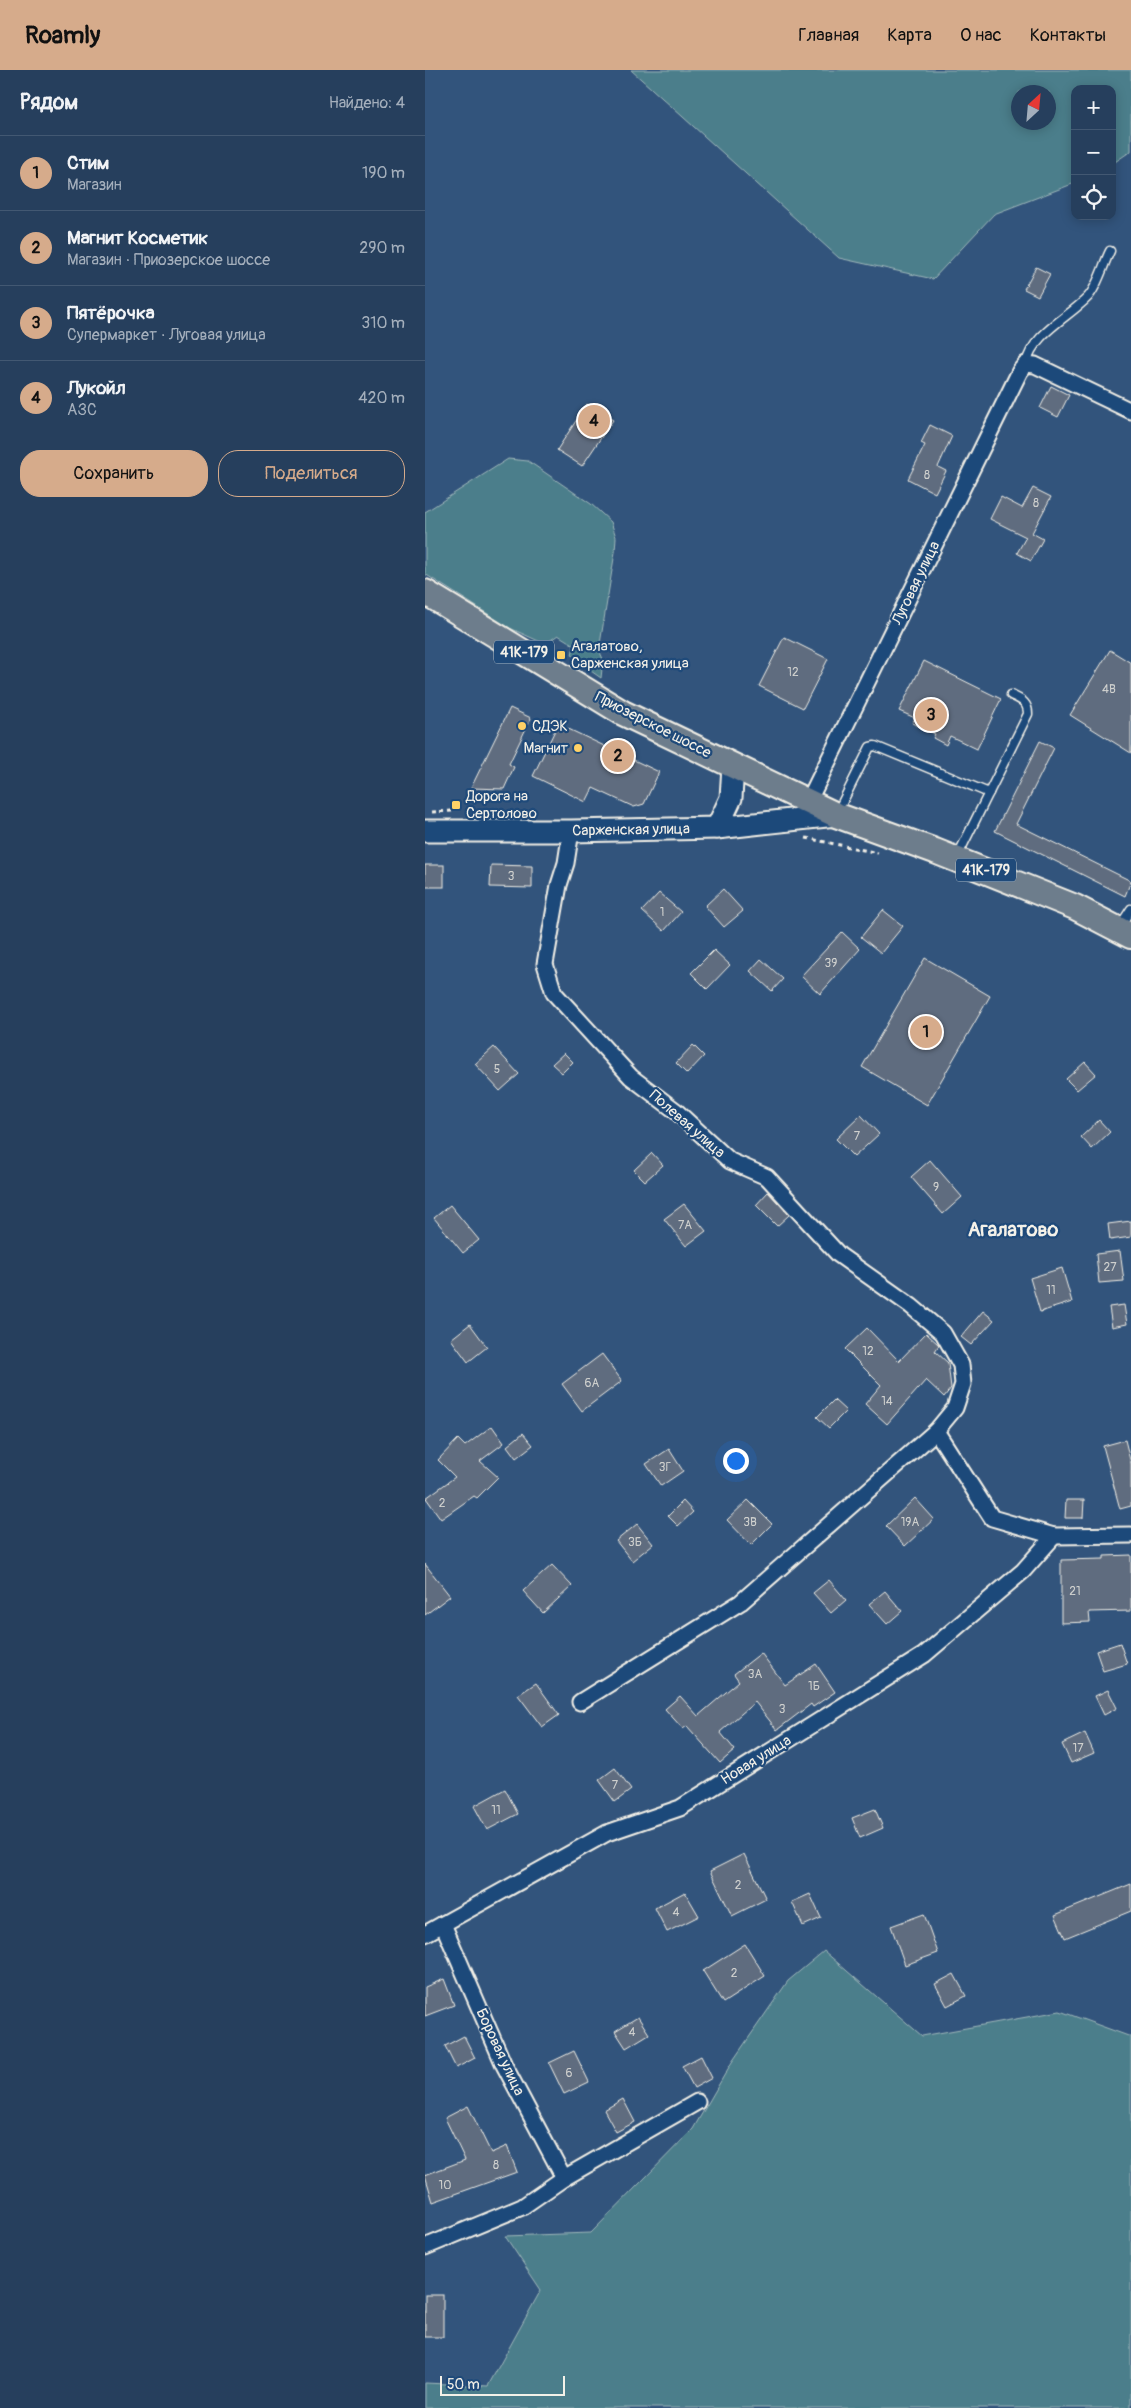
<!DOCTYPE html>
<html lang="ru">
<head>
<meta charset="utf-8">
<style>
  body { margin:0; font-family:Pangolin,sans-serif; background:#324a66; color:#f1f3f6 }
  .controls { position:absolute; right:15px; top:15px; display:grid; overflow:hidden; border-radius:10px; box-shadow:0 2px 12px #0003 }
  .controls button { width:45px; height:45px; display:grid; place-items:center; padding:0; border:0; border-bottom:1px solid #425872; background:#263f5d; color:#f1f3f6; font:25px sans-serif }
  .compass { position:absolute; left:586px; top:15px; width:45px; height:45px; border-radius:50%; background:#263f5d; box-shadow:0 2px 12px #0003; rotate:26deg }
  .scale { position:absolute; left:15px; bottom:12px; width:125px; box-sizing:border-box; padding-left:5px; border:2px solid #f4f1e8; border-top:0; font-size:14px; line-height:18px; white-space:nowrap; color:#f4f1e8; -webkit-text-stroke:4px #1f4a7a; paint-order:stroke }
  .you { position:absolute; left:310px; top:1390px; width:18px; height:18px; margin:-12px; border:4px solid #fff; border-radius:50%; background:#1a73e8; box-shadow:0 0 0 8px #1a73e833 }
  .badge { display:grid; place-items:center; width:32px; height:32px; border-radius:50%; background:#d6ab8b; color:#111; font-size:16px; font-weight:700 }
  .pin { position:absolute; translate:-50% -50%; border:2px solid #fff; box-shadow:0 1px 5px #0006 }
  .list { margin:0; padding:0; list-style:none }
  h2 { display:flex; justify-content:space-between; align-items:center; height:65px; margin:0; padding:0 20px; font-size:21px }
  h2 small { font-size:16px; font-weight:400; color:#a4afbc }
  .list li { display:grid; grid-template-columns:32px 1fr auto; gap:15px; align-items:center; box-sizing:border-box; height:75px; padding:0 20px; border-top:1px solid #425872 }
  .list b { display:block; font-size:19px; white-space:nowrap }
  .list p { margin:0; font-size:16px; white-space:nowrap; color:#a4afbc }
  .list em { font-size:16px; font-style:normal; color:#a4afbc }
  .actions { display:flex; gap:10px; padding:15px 20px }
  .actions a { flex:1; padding:11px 0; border:1px solid #d6ab8b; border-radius:20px; text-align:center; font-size:18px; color:#d6ab8b }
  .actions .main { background:#d6ab8b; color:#111 }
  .icon { flex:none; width:28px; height:28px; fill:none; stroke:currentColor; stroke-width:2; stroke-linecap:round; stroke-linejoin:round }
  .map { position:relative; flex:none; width:706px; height:2338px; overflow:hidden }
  header { display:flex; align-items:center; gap:30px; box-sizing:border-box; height:70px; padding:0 25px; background:#d6ab8b; color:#111 }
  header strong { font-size:24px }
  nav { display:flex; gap:28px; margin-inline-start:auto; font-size:18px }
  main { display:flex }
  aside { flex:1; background:#263f5d }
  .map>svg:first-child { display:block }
</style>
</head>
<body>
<header>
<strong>Roamly</strong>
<nav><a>Главная</a><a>Карта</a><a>О нас</a><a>Контакты</a></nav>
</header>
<main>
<aside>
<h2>Рядом<small>Найдено: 4</small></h2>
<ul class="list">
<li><span class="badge">1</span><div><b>Стим</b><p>Магазин</p></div><em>190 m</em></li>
<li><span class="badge">2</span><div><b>Магнит Косметик</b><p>Магазин · Приозерское шоссе</p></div><em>290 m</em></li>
<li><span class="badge">3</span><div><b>Пятёрочка</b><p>Супермаркет · Луговая улица</p></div><em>310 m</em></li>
<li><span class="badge">4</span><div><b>Лукойл</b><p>АЗС</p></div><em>420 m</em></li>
</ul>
<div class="actions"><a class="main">Сохранить</a><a>Поделиться</a></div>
</aside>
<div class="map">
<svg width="706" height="2338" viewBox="0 0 706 2338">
  <rect width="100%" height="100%" fill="#32547c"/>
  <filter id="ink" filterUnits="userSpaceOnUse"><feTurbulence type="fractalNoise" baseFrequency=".02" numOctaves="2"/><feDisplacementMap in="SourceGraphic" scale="10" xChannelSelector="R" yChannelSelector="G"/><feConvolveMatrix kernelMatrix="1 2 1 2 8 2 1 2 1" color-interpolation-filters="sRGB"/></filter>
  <g filter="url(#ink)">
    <g fill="#4b7e8b" stroke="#a0b8ba" fill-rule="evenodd">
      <path d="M 206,0 L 706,0 L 706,81 L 687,94 L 687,19 L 650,19 L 650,113 L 569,144 L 508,209 L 414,188 ZM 594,22 L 624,22 L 624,52 L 594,52 Z"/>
      <polygon points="83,389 103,391 166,434 186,452 191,467 190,482 174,580 178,589 176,608 163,599 164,595 147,585 149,575 133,565 120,574 85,558 0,504 0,442"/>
      <polygon points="399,1881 497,1966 635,1941 706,1967 706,2338 0,2338 0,2313 63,2316 116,2220 80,2166 166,2163 268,2059 307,1992 363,1911"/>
    </g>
    <g fill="#5f6c7f" stroke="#f4f1e8">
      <polygon points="611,197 625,204 613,226 599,219"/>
      <polygon points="626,316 644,325 633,347 615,338"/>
      <polygon points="162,334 188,350 157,396 132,380"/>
      <polygon points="505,355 527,366 513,397 521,401 510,423 483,409 500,375 496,373"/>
      <polygon points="608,418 626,427 607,463 618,469 606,491 592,483 601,467 565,449 576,427 597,438"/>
      <polygon points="359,567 403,589 378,638 334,616"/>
      <polygon points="685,580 706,593 706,683 645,645"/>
      <polygon points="499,591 576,629 552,679 525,666 521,675 508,668 510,664 487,653 490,648 474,641"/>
      <polygon points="85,638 106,648 84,694 89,697 79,719 46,718"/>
      <polygon points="133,654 234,702 219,734 209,737 168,718 161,732 108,706"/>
      <polygon points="615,671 629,678 591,754 706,811 700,826 570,761"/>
      <rect x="0" y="795" width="19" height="22"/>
      <polygon points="66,795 107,796 107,818 65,817"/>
      <polygon points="298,819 318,841 299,857 280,836"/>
      <polygon points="234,823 256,842 239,861 217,841"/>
      <polygon points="458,840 478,856 456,883 436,867"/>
      <polygon points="417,862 435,879 395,924 376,906"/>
      <polygon points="289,880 305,895 282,919 266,903"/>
      <polygon points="500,888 565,926 502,1035 437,997"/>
      <polygon points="336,889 358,909 347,921 325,901"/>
      <polygon points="268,975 279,986 262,1004 251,993"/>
      <polygon points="69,977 94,1004 75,1021 50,994"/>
      <polygon points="139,983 148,992 137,1003 127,994"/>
      <polygon points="660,992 671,1004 652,1020 641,1009"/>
      <polygon points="436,1045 454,1064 429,1087 411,1069"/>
      <polygon points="674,1050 685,1062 667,1079 656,1067"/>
      <polygon points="227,1083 238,1095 220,1111 209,1100"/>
      <polygon points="505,1090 537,1127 518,1144 486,1107"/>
      <polygon points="343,1122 364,1145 352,1156 331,1135"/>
      <polygon points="259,1134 281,1161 261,1176 239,1149"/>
      <polygon points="25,1135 54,1170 38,1183 9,1148"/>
      <polygon points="706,1151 706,1167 685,1170 683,1154"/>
      <polygon points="695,1181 699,1211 674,1213 671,1184"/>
      <polygon points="637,1198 647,1232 615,1242 605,1208"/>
      <polygon points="699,1235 702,1254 687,1257 684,1237"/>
      <polygon points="558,1241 569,1250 546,1275 536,1267"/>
      <polygon points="45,1254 62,1277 43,1292 26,1269"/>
      <polygon points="442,1258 474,1291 501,1263 514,1275 510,1281 523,1293 526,1318 519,1327 501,1310 462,1354 440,1334 456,1315 420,1279"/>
      <polygon points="177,1284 197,1311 157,1341 137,1314"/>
      <polygon points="409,1330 421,1341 404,1358 392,1347"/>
      <polygon points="67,1356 79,1373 55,1391 73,1407 52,1428 49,1426 16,1449 1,1428 30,1407 13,1390 33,1369 40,1376"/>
      <polygon points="98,1363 108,1375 91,1388 82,1376"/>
      <polygon points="700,1370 706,1394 706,1436 695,1439 678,1376"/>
      <polygon points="244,1379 258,1401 236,1416 221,1394"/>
      <polygon points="490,1428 509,1449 480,1476 461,1456"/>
      <polygon points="323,1430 347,1454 326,1475 302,1450"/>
      <polygon points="641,1430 659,1430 658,1448 640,1448"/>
      <polygon points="258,1431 268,1442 253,1456 243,1446"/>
      <polygon points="212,1454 228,1474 207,1491 191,1471"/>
      <polygon points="706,1485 706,1541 664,1542 665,1552 636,1553 636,1490 679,1489 679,1486"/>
      <polygon points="0,1494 25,1526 0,1545"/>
      <polygon points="127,1495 147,1516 118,1543 98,1521"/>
      <polygon points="404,1510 421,1530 406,1543 388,1523"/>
      <polygon points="460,1521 477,1541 462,1554 444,1534"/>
      <polygon points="695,1573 702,1594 678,1601 671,1581"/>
      <polygon points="336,1583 360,1615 391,1594 410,1622 388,1637 386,1634 352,1660 330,1632 295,1662 310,1680 295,1693 262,1656 258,1659 240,1639 255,1626 273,1646 314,1611 309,1604"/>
      <polygon points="111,1613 134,1645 117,1657 93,1625"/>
      <polygon points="683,1620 692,1638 679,1645 670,1626"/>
      <polygon points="660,1663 669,1683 646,1693 637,1674"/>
      <polygon points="190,1698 206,1720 190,1732 174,1710"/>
      <polygon points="80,1719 93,1744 62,1760 49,1736"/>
      <polygon points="450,1739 458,1758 435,1768 427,1748"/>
      <polygon points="319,1784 341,1829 307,1846 285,1801"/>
      <polygon points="706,1814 706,1841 640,1868 630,1845"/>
      <polygon points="260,1822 274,1846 242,1862 230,1838"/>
      <polygon points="385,1824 396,1848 378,1856 367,1832"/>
      <polygon points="499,1844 513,1883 480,1895 466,1856"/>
      <polygon points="320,1874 340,1906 298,1933 278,1901"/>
      <polygon points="529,1904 541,1926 522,1936 510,1914"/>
      <polygon points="19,1909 29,1935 0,1946 0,1917"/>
      <polygon points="213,1947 224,1964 201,1978 190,1961"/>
      <polygon points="39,1966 50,1988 31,1998 20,1976"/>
      <polygon points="149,1981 164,2012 139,2024 124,1993"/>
      <polygon points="276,1986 287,2008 269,2018 257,1996"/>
      <polygon points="198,2029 210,2052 191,2062 179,2040"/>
      <polygon points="43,2036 66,2083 82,2076 92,2102 8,2132 0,2105 40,2090 20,2048"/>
      <rect x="0" y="2225" width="18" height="42"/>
    </g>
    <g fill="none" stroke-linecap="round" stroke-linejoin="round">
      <g stroke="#f4f1e8" stroke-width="11">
        <g id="lane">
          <path d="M 601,294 C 607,264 643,248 663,227 C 673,216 678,195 685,181"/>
          <polyline points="412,743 445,677 450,676 564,723"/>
          <path d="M 532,787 L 603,644 C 603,632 596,630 586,625"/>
          <polyline points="695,856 706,839"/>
        </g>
      </g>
      <g stroke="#f4f1e8" stroke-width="19">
        <g id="street">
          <polyline points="383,732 595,301 601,294 610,295 706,341"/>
          <polyline points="146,761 141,793 134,815 120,894 129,923 206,1007 251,1041 305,1091 342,1107 414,1185 486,1236 518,1263 536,1295 538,1314 530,1338 511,1361"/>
          <polyline points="155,1632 316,1532 511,1361 567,1448 629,1466 706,1465"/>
          <polyline points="18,1854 79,1995 139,2108"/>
          <polyline points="0,1864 182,1763 255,1738 499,1585 598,1501 629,1466"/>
          <polyline points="0,2177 97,2137 139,2108 272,2032"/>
        </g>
      </g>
      <g stroke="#f4f1e8" stroke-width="25">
        <g id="secondary">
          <polyline points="292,758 306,728 308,696"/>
          <polyline points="0,761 146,761 292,758 411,745"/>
        </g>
      </g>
      <g stroke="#f4f1e8" stroke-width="28">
        <polyline id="primary" points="0,522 198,643 411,745 510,781 650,837 706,866"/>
      </g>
      <g stroke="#f4f1e8" stroke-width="3" stroke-dasharray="4 4" stroke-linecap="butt">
        <polyline points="7,742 28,741"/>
        <polyline points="381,768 453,783"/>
      </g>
      <use href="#lane" stroke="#1f4a7a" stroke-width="8"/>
      <use href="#street" stroke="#1f4a7a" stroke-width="15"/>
      <use href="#secondary" stroke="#1f4a7a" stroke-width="21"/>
      <use href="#primary" stroke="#6d7d8c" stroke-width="24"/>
    </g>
  </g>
  <g fill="#ffd166" stroke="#1f4a7a" stroke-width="2">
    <rect x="131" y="580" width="10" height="10" rx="2.5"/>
    <circle cx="97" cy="656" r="5"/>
    <circle cx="153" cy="678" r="5"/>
    <rect x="26" y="730" width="10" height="10" rx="2.5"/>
  </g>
  <g text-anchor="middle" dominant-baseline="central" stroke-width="4.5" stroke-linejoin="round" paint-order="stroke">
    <g font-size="12" fill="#cfd0ce">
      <text x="502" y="405">8</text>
      <text x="611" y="433">8</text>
      <text x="368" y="602">12</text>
      <text x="684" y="619">4В</text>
      <text x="86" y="806">3</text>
      <text x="237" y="842">1</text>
      <text x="406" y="893">39</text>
      <text x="72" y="999">5</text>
      <text x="432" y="1066">7</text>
      <text x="511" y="1117">9</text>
      <text x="260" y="1155">7А</text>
      <text x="685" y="1197">27</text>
      <text x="626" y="1220">11</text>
      <text x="443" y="1281">12</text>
      <text x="167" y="1313">6А</text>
      <text x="462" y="1331">14</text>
      <text x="240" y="1397">3Г</text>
      <text x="17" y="1433">2</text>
      <text x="325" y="1452">3В</text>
      <text x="485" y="1452">19А</text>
      <text x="210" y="1472">3Б</text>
      <text x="650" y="1521">21</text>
      <text x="330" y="1604">3А</text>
      <text x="389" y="1616">1Б</text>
      <text x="357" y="1639">3</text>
      <text x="653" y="1678">17</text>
      <text x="190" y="1715">7</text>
      <text x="71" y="1740">11</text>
      <text x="313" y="1815">2</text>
      <text x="251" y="1842">4</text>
      <text x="309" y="1903">2</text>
      <text x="207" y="1962">4</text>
      <text x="144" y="2003">6</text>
      <text x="71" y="2095">8</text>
      <text x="20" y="2115">10</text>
    </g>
    <g fill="#1f4a7a" stroke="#b4bfc7" stroke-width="1">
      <rect x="69" y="570.5" width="60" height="23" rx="4"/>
      <rect x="531" y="788.5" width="60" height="23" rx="4"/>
    </g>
    <g font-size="14" font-weight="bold" fill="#f4f1e8">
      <text x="99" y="582">41К-179</text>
      <text x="561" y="800">41К-179</text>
    </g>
    <g font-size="15" fill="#f4f1e8" stroke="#1f4a7a">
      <text transform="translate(491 513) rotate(-64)">Луговая улица</text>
      <text transform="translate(228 655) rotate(27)">Приозерское шоссе</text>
      <text transform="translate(206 760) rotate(-1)">Сарженская улица</text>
      <text transform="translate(262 1054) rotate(41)">Полевая улица</text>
      <text transform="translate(331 1690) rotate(-32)">Новая улица</text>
      <text transform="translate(75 1982) rotate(65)">Боровая улица</text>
    </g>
    <g font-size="15" fill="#f4f1e8" stroke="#1f4a7a" text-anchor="start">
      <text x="146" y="576">Агалатово,<tspan x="146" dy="17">Сарженская улица</tspan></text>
      <text x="107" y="656">СДЭК</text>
      <text x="143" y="678" text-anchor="end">Магнит</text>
      <text x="41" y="726">Дорога на<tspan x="41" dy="17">Сертолово</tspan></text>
    </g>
    <g font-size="20" font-weight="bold" fill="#f4f1e8" stroke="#1f4a7a">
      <text x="588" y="1159">Агалатово</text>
    </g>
  </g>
</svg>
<div class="controls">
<button>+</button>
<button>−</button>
<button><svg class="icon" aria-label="locate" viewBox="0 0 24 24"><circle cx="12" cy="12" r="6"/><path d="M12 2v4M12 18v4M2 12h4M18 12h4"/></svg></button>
</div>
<svg class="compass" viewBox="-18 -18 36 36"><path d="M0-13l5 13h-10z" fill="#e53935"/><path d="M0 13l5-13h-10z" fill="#a4afbc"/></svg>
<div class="scale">50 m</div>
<div class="you"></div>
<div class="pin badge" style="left:501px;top:962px">1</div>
<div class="pin badge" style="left:193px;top:686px">2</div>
<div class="pin badge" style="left:506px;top:645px">3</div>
<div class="pin badge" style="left:169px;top:351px">4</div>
</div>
</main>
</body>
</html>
